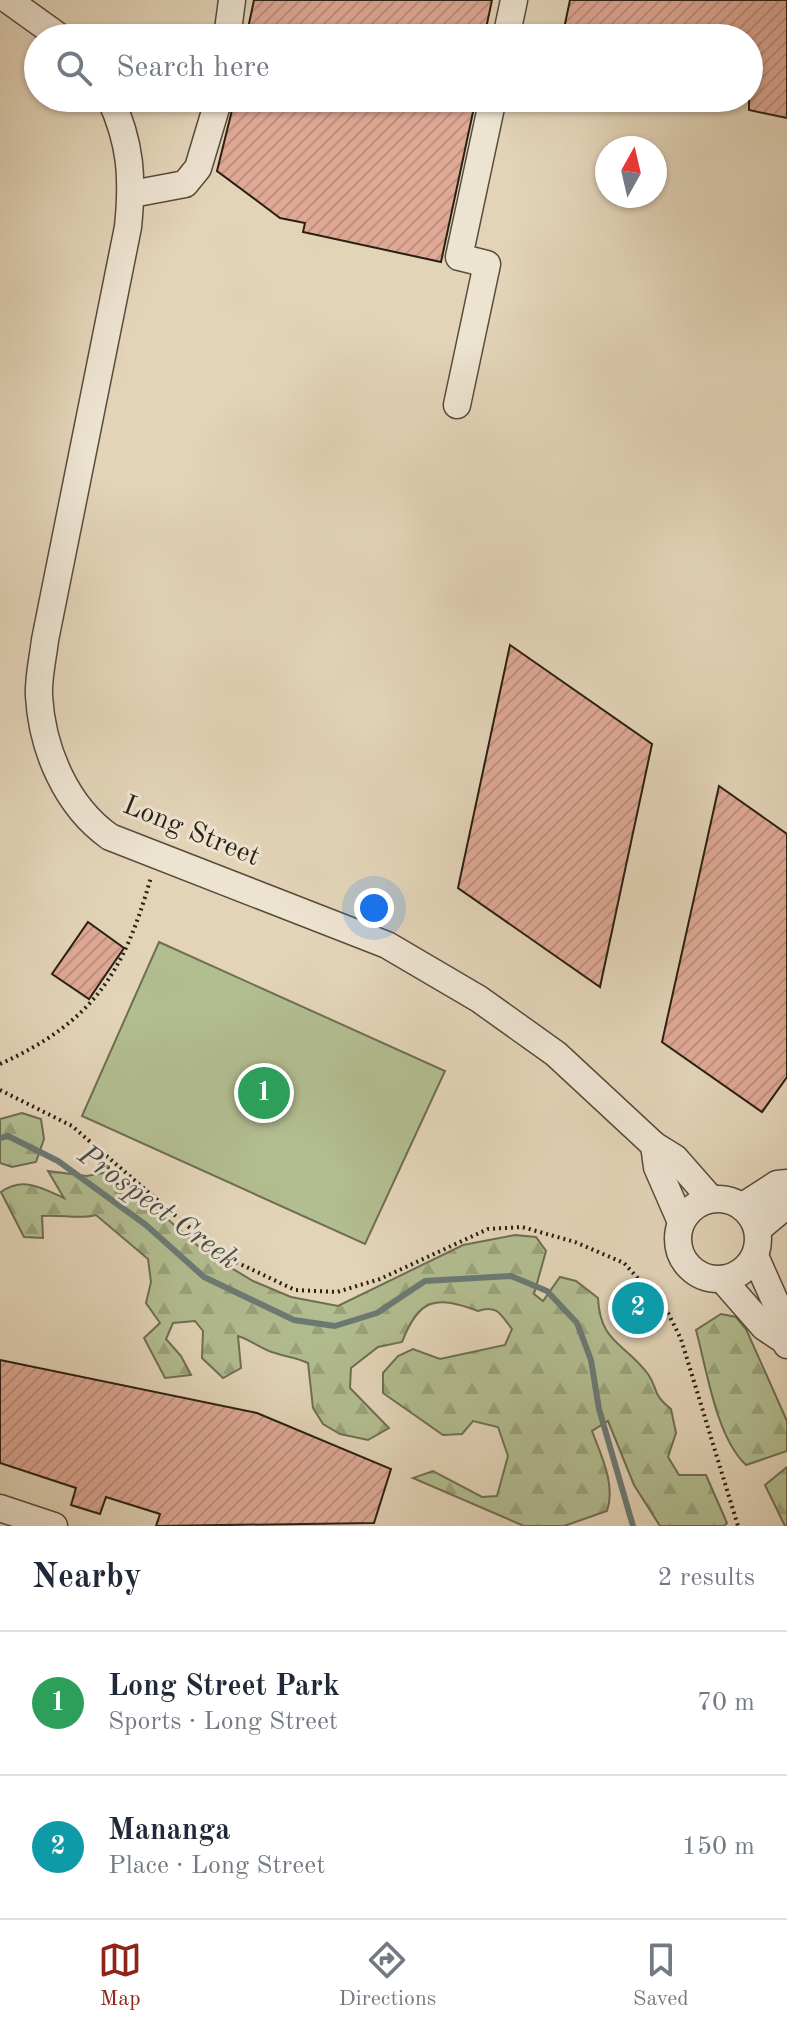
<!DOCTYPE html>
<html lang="en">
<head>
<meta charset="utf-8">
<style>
  body { margin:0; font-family:"Old Standard TT",serif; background:#f2f2f3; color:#1f2937 }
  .compass { position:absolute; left:595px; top:136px; width:72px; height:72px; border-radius:50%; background:#fff; box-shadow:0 2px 6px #0004; rotate:8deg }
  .you { position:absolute; left:374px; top:908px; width:28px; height:28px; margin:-20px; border:6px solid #fff; border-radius:50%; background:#1a73e8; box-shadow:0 0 0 12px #1a73e833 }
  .badge { display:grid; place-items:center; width:52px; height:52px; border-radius:50%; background:#8f2418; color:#fff; font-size:26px; font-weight:700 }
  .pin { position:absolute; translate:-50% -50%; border:4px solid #fff; box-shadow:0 2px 8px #0006 }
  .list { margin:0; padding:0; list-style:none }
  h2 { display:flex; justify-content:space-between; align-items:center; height:104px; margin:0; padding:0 32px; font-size:34px }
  h2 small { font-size:26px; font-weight:400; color:#747a83 }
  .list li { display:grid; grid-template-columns:52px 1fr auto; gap:24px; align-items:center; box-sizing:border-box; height:144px; padding:0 32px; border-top:2px solid #e0e1e3 }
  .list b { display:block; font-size:30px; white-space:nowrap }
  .list p { margin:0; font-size:26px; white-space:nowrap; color:#747a83 }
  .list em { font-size:26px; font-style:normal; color:#747a83 }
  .icon { flex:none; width:44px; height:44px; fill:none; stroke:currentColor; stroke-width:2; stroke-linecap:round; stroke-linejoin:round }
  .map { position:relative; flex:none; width:787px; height:1526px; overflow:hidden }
  .search { position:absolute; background:#fff; box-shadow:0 2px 6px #0004; left:24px; right:24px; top:24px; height:88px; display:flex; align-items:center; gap:20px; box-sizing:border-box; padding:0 28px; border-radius:44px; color:#747a83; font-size:30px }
  .sheet { height:392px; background:#fff }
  nav { display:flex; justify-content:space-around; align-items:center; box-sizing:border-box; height:112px; border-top:2px solid #e0e1e3; background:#fff; font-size:22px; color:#747a83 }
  nav a { display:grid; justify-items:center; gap:4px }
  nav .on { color:#8f2418 }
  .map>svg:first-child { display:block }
</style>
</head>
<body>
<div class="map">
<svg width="787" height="1526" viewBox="0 0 787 1526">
  <defs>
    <pattern id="forest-firs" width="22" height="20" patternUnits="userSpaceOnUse" patternTransform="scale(2)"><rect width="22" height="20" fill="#b2bd90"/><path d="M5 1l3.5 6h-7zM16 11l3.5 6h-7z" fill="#99a27b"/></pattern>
    <pattern id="building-hatch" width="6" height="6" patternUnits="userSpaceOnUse" patternTransform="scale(2)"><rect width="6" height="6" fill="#e0a996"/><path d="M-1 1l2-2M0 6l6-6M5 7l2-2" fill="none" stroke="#c09180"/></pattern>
  </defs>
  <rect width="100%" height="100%" fill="#e3d4b8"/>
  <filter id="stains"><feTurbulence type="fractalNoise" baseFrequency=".0025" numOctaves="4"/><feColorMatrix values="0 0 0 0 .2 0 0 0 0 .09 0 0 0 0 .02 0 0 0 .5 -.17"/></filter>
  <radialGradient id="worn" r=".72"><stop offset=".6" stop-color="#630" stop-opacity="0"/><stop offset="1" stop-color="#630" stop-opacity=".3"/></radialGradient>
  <g fill="url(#forest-firs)" stroke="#6e6e52" stroke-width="2">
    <polygon points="22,1113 41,1119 44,1139 36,1162 12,1167 0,1163 0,1119"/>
    <path d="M 48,1171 L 87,1176 L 113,1171 L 205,1252 L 253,1281 L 291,1297 L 338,1306 L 463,1245 L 515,1235 L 536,1237 L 546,1251 L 534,1294 L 543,1301 L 560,1277 L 576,1281 L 598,1298 C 600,1343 625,1343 648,1374 C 659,1390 651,1393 671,1409 L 676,1433 L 668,1457 L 679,1475 L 706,1475 L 727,1523 L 724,1526 L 660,1526 L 634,1485 L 608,1421 L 592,1431 C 601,1455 616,1485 607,1511 L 564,1526 L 524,1526 L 413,1478 L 433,1471 L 482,1497 L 497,1496 L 508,1456 L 498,1427 L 473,1421 L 462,1434 L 443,1435 L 383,1393 L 383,1373 L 398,1356 L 413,1349 L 440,1359 L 505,1345 L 512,1329 C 501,1315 497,1304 478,1311 C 436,1295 419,1298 402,1342 L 378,1347 L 351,1368 L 350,1388 L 389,1428 L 368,1440 L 340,1434 L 323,1424 L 313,1408 L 308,1363 C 297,1358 287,1357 275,1353 C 263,1350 251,1340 238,1336 L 241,1368 L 223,1378 L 202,1358 L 203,1331 L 195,1321 L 173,1323 L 166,1339 L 181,1356 L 191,1375 L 165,1378 L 144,1338 L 160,1323 L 146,1303 L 151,1282 L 148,1259 L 96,1215 C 79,1220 61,1214 42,1216 L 43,1238 L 24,1237 L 1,1192 C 23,1176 42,1188 64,1198 Z"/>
    <path d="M 721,1314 L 736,1317 L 746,1329 L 787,1421 L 787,1451 L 746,1465 C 716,1437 707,1370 696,1330 Z"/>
    <polygon points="787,1467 787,1526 785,1526 765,1485"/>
  </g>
  <polygon fill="#b2bd90" stroke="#6e6e52" stroke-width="2" points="159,942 445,1071 365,1244 82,1116"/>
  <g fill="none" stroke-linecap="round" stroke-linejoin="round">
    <polyline stroke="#6b7a75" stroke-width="6" points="0,1138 8,1136 58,1161 146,1225 204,1277 294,1320 335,1326 377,1313 425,1281 511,1276 547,1291 577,1323 591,1360 599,1409 633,1526"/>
  </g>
  <g fill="url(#building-hatch)" stroke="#291f13" stroke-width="2">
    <polygon points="254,0 492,0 484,38 246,38"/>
    <polygon points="570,0 787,0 787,118 749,110 749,38 562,38"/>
    <polygon points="235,98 476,98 441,262 303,232 305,223 280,218 217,171"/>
    <polygon points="510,645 652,744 600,987 458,888"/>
    <polygon points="719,786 787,834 787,1077 762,1112 662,1042"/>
    <polygon points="88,922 124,948 89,999 52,974"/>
    <polygon points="0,1360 257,1413 391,1469 374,1523 156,1526 160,1514 106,1497 100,1514 71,1505 76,1488 0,1463"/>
  </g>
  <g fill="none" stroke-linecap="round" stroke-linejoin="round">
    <g stroke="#584c3c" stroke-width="29">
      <g id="minor">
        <polyline points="8,0 61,38"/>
        <polyline points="227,38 232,0"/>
        <polyline points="506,38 514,0"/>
        <path d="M 110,98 C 131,143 133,178 128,227 L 45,640 C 43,658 38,678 39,696 C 42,749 66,806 110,837 L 387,945 L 479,999 L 556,1054 L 654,1145 L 675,1158 L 711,1199"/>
        <polyline points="132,194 185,184 198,168 219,98"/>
        <polyline points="457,405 487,264 459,257 493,98"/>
        <polyline points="654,1145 657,1167 681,1222"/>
        <circle cx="718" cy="1239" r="40"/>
        <polyline points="743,1206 777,1184 787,1183"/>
        <polyline points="758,1229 787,1205"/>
        <polyline points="755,1256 783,1319 787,1345"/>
        <polyline points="722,1279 764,1327 785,1341"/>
        <polyline points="0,1508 54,1526"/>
      </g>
    </g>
    <g stroke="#291f13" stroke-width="4" stroke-dasharray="2 4" stroke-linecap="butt">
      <path d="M 0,1064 C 93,1022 124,973 151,877"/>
      <polyline points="0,1090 72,1126 185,1224 236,1262 295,1290 337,1292 380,1279 488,1229 522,1227 575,1242 624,1263 666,1309 681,1339 738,1526"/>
    </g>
    <use href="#minor" stroke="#ede3d1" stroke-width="26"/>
  </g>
  <g text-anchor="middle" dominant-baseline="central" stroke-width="6" stroke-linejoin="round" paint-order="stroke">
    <g font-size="28" fill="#291f13" stroke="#ede3d1">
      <text transform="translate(191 832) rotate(22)">Long Street</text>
    </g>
    <g font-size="30" font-style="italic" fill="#4a4d44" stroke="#ede3d1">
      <text transform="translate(158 1208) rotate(36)">Prospect Creek</text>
    </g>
  </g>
  <rect width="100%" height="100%" filter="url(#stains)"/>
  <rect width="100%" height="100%" fill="url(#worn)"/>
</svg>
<svg class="compass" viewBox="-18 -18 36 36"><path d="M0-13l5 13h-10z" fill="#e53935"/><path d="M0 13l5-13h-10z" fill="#747a83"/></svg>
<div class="you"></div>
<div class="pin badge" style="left:264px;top:1093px;background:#2e9e5b">1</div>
<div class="pin badge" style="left:638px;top:1308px;background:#0f9aa8">2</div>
<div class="search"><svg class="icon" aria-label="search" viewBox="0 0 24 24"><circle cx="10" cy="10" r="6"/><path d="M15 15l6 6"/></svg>Search here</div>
</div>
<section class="sheet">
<h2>Nearby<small>2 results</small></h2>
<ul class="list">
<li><span class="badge" style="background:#2e9e5b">1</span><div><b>Long Street Park</b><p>Sports · Long Street</p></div><em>70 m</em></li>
<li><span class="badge" style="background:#0f9aa8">2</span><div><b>Mananga</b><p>Place · Long Street</p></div><em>150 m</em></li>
</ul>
</section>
<nav>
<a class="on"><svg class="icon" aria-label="map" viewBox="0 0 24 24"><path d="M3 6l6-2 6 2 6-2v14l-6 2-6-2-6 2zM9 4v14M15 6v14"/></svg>Map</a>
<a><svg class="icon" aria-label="directions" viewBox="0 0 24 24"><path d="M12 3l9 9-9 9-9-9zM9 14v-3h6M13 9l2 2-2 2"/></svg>Directions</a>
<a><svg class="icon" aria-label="saved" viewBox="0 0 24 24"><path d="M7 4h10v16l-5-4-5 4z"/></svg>Saved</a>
</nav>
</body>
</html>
